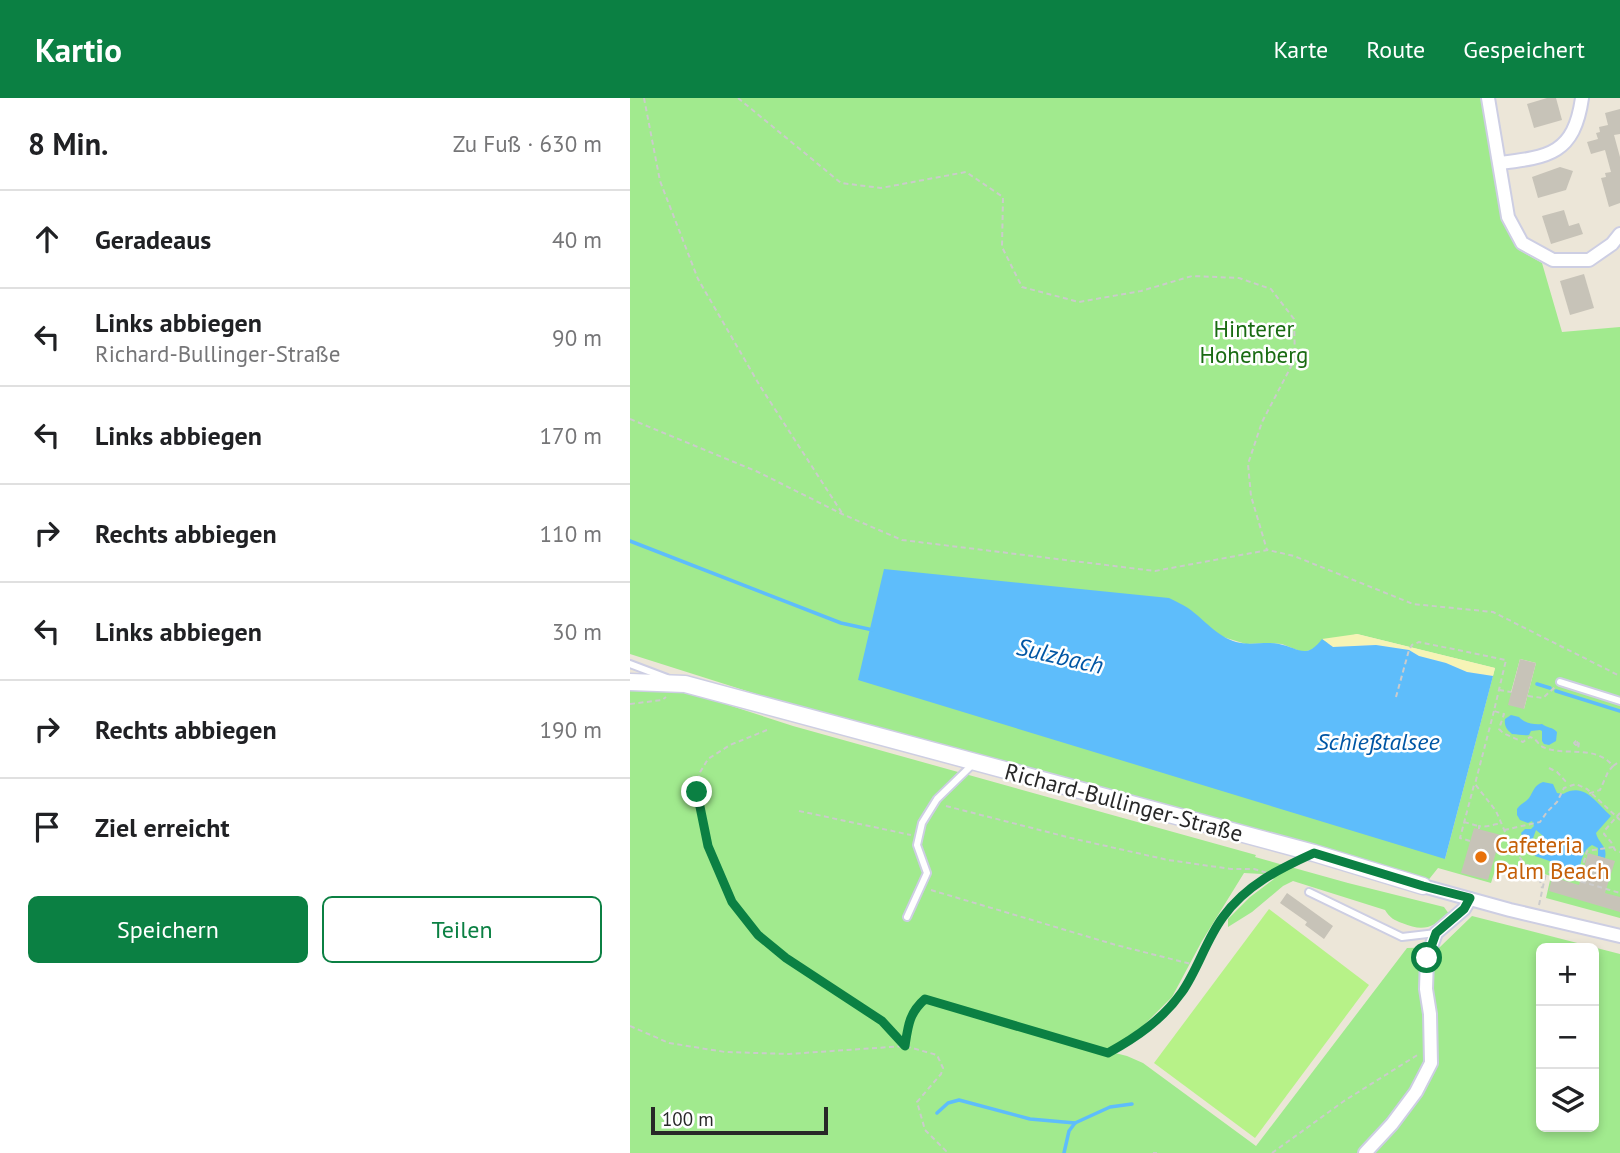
<!DOCTYPE html>
<html lang="de">
<head>
<meta charset="utf-8">
<style>
  body { margin:0; font-family:"PT Sans",sans-serif; background:#f6f6f6; color:#202124 }
  .controls { position:absolute; right:21px; bottom:21px; display:grid; overflow:hidden; border-radius:10px; box-shadow:0 4px 10px #0003 }
  .controls button { width:63px; height:63px; display:grid; place-items:center; padding:0; border:0; border-bottom:2px solid #e0e0e0; background:#fff; color:#202124; font:35px sans-serif }
  .scale { position:absolute; left:21px; bottom:18px; width:177px; box-sizing:border-box; padding-left:7px; border:4px solid #282828; border-top:0; font-size:19px; line-height:24px; white-space:nowrap; color:#282828; -webkit-text-stroke:5px #fff; paint-order:stroke }
  .stop { position:absolute; width:21px; height:21px; margin:-16px; border:5px solid #0b8043; border-radius:50%; background:#fff }
  .stop.end { background:#0b8043; border-color:#fff; box-shadow:0 2px 7px #0008 }
  .list { margin:0; padding:0; list-style:none }
  h2 { display:flex; justify-content:space-between; align-items:center; height:91px; margin:0; padding:0 28px; font-size:30px }
  h2 small { font-size:23px; font-weight:400; color:#757577 }
  .list li { display:grid; grid-template-columns:46px 1fr auto; gap:21px; align-items:center; box-sizing:border-box; height:98px; padding:0 28px; border-top:2px solid #e0e0e0 }
  .list b { display:block; font-size:26px; white-space:nowrap }
  .list p { margin:0; font-size:23px; white-space:nowrap; color:#757577 }
  .list em { font-size:23px; font-style:normal; color:#757577 }
  .actions { display:flex; gap:14px; padding:21px 28px }
  .actions a { flex:1; padding:16px 0; border:2px solid #0b8043; border-radius:10px; text-align:center; font-size:24px; color:#0b8043 }
  .actions .main { background:#0b8043; color:#fff }
  .icon { flex:none; width:38px; height:38px; fill:none; stroke:currentColor; stroke-width:2; stroke-linecap:round; stroke-linejoin:round }
  .map { position:relative; flex:none; width:990px; height:1055px; overflow:hidden }
  header { display:flex; align-items:center; gap:42px; box-sizing:border-box; height:98px; padding:0 35px; background:#0b8043; color:#fff }
  header strong { font-size:33px }
  nav { display:flex; gap:38px; margin-inline-start:auto; font-size:24px }
  main { display:flex }
  aside { flex:1; background:#fff }
  .map>svg:first-child { display:block }
</style>
</head>
<body>
<header>
<strong>Kartio</strong>
<nav><a>Karte</a><a>Route</a><a>Gespeichert</a></nav>
</header>
<main>
<aside>
<h2>8 Min.<small>Zu Fuß · 630 m</small></h2>
<ul class="list">
<li><svg class="icon" aria-label="ahead" viewBox="0 0 24 24"><path d="M12 20V5M6 11l6-6 6 6"/></svg><div><b>Geradeaus</b></div><em>40 m</em></li>
<li><svg class="icon" aria-label="left" viewBox="0 0 24 24"><path d="M17 20v-9H6M10 6l-5 5 5 5"/></svg><div><b>Links abbiegen</b><p>Richard-Bullinger-Straße</p></div><em>90 m</em></li>
<li><svg class="icon" aria-label="left" viewBox="0 0 24 24"><path d="M17 20v-9H6M10 6l-5 5 5 5"/></svg><div><b>Links abbiegen</b></div><em>170 m</em></li>
<li><svg class="icon" aria-label="right" viewBox="0 0 24 24"><path d="M7 20v-9h11M14 6l5 5-5 5"/></svg><div><b>Rechts abbiegen</b></div><em>110 m</em></li>
<li><svg class="icon" aria-label="left" viewBox="0 0 24 24"><path d="M17 20v-9H6M10 6l-5 5 5 5"/></svg><div><b>Links abbiegen</b></div><em>30 m</em></li>
<li><svg class="icon" aria-label="right" viewBox="0 0 24 24"><path d="M7 20v-9h11M14 6l5 5-5 5"/></svg><div><b>Rechts abbiegen</b></div><em>190 m</em></li>
<li><svg class="icon" aria-label="arrive" viewBox="0 0 24 24"><path d="M6 21V4h12l-3 4 3 4H6"/></svg><div><b>Ziel erreicht</b></div></li>
</ul>
<div class="actions"><a class="main">Speichern</a><a>Teilen</a></div>
</aside>
<div class="map">
<svg width="990" height="1055" viewBox="0 0 990 1055">
  <rect width="100%" height="100%" fill="#ece6d8"/>
  <g fill="#a1ea8e" fill-rule="evenodd">
    <path d="M 0,0 L 851,0 L 864,62 L 871,121 L 889,152 L 912,165 L 932,234 L 990,229 L 990,820 L 916,800 L 921,778 L 868,763 L 861,785 L 808,770 L 796,785 L 170,610 L 0,556 ZM 585,534 L 593,539 L 616,546 L 640,545 L 652,546 L 672,554 L 681,552 L 687,548 L 727,536 L 865,570 L 815,761 ZM 890,561 L 906,565 L 894,611 L 881,594 Z"/>
    <path d="M 0,591 L 55,593 L 163,628 L 626,757 L 625,759 L 718,785 L 814,809 L 819,816 C 802,830 793,834 772,825 C 764,822 760,820 755,812 L 663,783 L 653,788 L 622,814 L 598,829 L 598,821 L 620,799 L 644,781 L 632,776 L 614,775 L 572,843 L 542,899 L 513,928 L 477,953 L 497,958 L 513,965 L 626,1048 L 777,850 L 810,849 L 842,818 L 990,856 L 990,1055 L 0,1055 ZM 911,850 L 964,850 L 964,1029 L 911,1029 Z"/>
  </g>
  <polygon fill="#f6f4b6" points="727,536 865,570 863,578 837,574 816,565 789,558 779,552 746,547 703,549 692,541"/>
  <polygon fill="#b7f288" points="639,811 739,887 625,1040 524,965"/>
  <g fill="#5ebdfb">
    <path d="M 254,471 L 539,500 C 545,503 552,506 558,510 C 575,522 586,538 606,544 C 621,548 635,543 649,546 C 669,550 676,562 692,541 L 703,549 L 746,547 L 779,552 L 789,558 L 816,565 L 837,574 L 863,578 L 815,761 L 228,582 Z"/>
    <path d="M 881,617 L 889,619 C 894,625 904,627 912,626 C 917,630 923,629 927,634 L 926,643 L 919,647 L 914,646 L 912,643 L 912,633 L 910,632 L 901,633 L 899,637 C 894,638 888,636 882,636 C 877,632 874,628 875,621 Z"/>
    <path d="M 913,684 L 923,686 L 927,695 L 933,696 C 955,684 965,704 981,718 L 966,735 C 968,745 978,748 975,760 L 968,758 L 968,750 L 962,747 C 953,751 951,764 949,773 L 905,758 L 912,737 L 906,732 L 902,743 L 897,744 L 893,741 L 891,735 L 895,731 L 901,731 L 904,728 L 902,723 L 898,725 L 890,722 L 887,717 L 887,711 C 890,706 895,705 899,700 C 904,693 903,688 913,684 Z"/>
  </g>
  <g fill="none" stroke-linecap="round" stroke-linejoin="round">
    <g stroke="#5ebdfb" stroke-width="3.5">
      <polyline points="0,443 211,525 243,532"/>
      <polyline points="907,586 920,590"/>
      <polyline points="926,593 990,613"/>
      <polyline points="307,1015 318,1005 329,1002 400,1021 445,1025"/>
      <polyline points="434,1055 439,1033 445,1025 480,1009 502,1006"/>
    </g>
  </g>
  <g fill="#c7c3b8">
    <polygon points="917,0 926,0 932,22 904,30 897,6"/>
    <polygon points="990,11 990,36 984,37 990,59 990,105 979,109 971,80 976,79 975,75 981,74 975,52 961,56 957,44 968,41 966,35 970,34 969,29 978,27 975,15"/>
    <polygon points="930,69 943,73 936,92 908,100 902,79"/>
    <polygon points="934,112 939,128 949,125 953,136 921,146 912,118"/>
    <polygon points="954,176 964,210 940,217 930,183"/>
    <polygon points="890,561 906,565 894,611 878,607"/>
    <polygon points="844,730 871,737 858,782 831,775"/>
    <polygon points="958,755 985,763 975,795 990,799 990,814 919,793 922,779 949,787"/>
    <polygon points="657,795 703,828 694,841 675,827 677,824 650,805"/>
  </g>
  <g fill="none" stroke-linecap="round" stroke-linejoin="round">
    <g stroke="#cdcee3" stroke-width="10">
      <g id="service">
        <polyline points="0,566 37,580"/>
        <polyline points="930,584 990,603"/>
        <polyline points="679,794 772,839 806,835"/>
        <polyline points="277,819 297,775 287,747 292,725 307,701 344,665"/>
      </g>
    </g>
    <g stroke="#cdcee3" stroke-width="16">
      <g id="minor">
        <polyline points="858,0 878,119 892,145 923,162 959,162 982,146 990,136"/>
        <path d="M 870,65 C 919,59 944,56 952,0"/>
        <polyline points="793,788 880,812 990,838"/>
        <polyline points="735,1055 762,1026 786,994 801,965 800,916 796,891 797,860 806,835 834,811 840,801"/>
      </g>
    </g>
    <g stroke="#cdcee3" stroke-width="19">
      <polyline id="tertiary" points="0,584 55,586 684,755 793,788"/>
    </g>
    <g stroke="#cbcbcb" stroke-width="2" stroke-dasharray="5 3.5" stroke-linecap="butt">
      <polyline points="14,0 30,83 68,181 130,288 212,415"/>
      <polyline points="108,0 211,85 251,90 336,74 373,99 372,149 392,189 449,204 511,193 562,178 609,180 641,191 664,221 665,261 632,324 618,366 621,398 637,452"/>
      <polyline points="0,321 128,374 212,416 272,442 525,473 638,452 664,458 783,506 863,514 990,578"/>
      <polyline points="869,592 881,594"/>
      <polyline points="898,598 913,600 925,589"/>
      <path d="M 766,599 L 779,552 L 782,547 L 789,544 L 876,562 L 864,613 L 874,616 L 869,631 L 873,635 L 893,644 L 900,639 L 903,640 C 905,641 910,647 911,648 C 933,660 964,645 983,668 L 978,674 L 970,692 L 957,696"/>
      <polyline points="0,606 32,602 36,599"/>
      <polyline points="864,613 845,686 866,713 879,743 895,767 990,795"/>
      <path d="M 137,632 L 100,647 L 78,661 L 69,676 L 67,694 L 78,748 L 102,804 L 128,837 L 156,860 L 252,923 L 275,948 C 278,928 279,915 295,901 L 478,955 C 507,939 535,921 553,893 C 560,881 566,867 572,854 C 595,810 619,786 664,765"/>
      <polyline points="947,645 948,646 946,647 946,643 949,646 948,647 946,648 944,645 946,643 949,644 948,652"/>
      <polyline points="983,668 990,663"/>
      <polyline points="919,670 927,674 938,686"/>
      <polyline points="316,708 445,741 538,762 601,771 624,771 641,776"/>
      <polyline points="169,713 281,737"/>
      <polyline points="990,715 975,732 974,736 981,744 985,752 990,754"/>
      <polyline points="834,724 848,728"/>
      <path d="M 849,731 L 849,728 C 855,730 863,726 870,726"/>
      <polyline points="874,732 910,724 917,714 927,704 934,690 946,686 957,691 990,722"/>
      <polyline points="840,743 830,740 844,687"/>
      <polyline points="907,772 912,790"/>
      <polyline points="949,781 957,753 983,749"/>
      <polyline points="301,792 486,847 565,867"/>
      <polyline points="909,807 916,775"/>
      <polyline points="0,928 39,945 95,954 159,956 275,948 307,957 313,970 311,976 287,1004 295,1032 318,1055"/>
      <polyline points="523,1055 527,1055"/>
      <polyline points="642,1055 714,1003 789,956"/>
    </g>
    <use href="#service" stroke="#fff" stroke-width="6"/>
    <use href="#minor" stroke="#fff" stroke-width="12"/>
    <use href="#tertiary" stroke="#fff" stroke-width="16"/>
  </g>
  <g fill="none" stroke-linecap="round" stroke-linejoin="round">
    <path stroke="#0b8043" stroke-width="9" d="M 67,694 L 78,748 L 102,804 L 128,837 L 156,860 L 252,923 L 275,948 C 278,928 279,915 295,901 L 478,955 C 507,939 533,921 552,894 C 568,871 576,842 593,819 C 616,787 649,771 684,755 L 793,788 L 840,800 L 834,811 L 806,835 L 797,860"/>
  </g>
  <circle fill="#e8710a" stroke="#fff" stroke-width="2.5" cx="851" cy="759" r="7"/>
  <g text-anchor="middle" dominant-baseline="central" stroke-width="5" stroke-linejoin="round" paint-order="stroke">
    <g font-size="23" fill="#196b12" stroke="#fff">
      <text x="624" y="230">Hinterer<tspan x="624" dy="26">Hohenberg</tspan></text>
    </g>
    <g font-size="23" fill="#282828" stroke="#fff">
      <text transform="translate(494 704) rotate(15)">Richard-Bullinger-Straße</text>
    </g>
    <g font-size="23" fill="#c56008" stroke="#fff" text-anchor="start">
      <text x="865" y="746">Cafeteria<tspan x="865" dy="26">Palm Beach</tspan></text>
    </g>
    <g font-size="24" font-style="italic" fill="#0056a4" stroke="#fff">
      <text transform="translate(430 558) rotate(13)">Sulzbach</text>
      <text x="748" y="643">Schießtalsee</text>
    </g>
  </g>
</svg>
<div class="controls">
<button>+</button>
<button>−</button>
<button><svg class="icon" aria-label="layers" viewBox="0 0 24 24"><path d="M12 4l9 5-9 5-9-5zM3 14l9 5 9-5"/></svg></button>
</div>
<div class="scale">100 m</div>
<div class="stop" style="left:797px;top:860px"></div>
<div class="stop end" style="left:67px;top:694px"></div>
</div>
</main>
</body>
</html>
